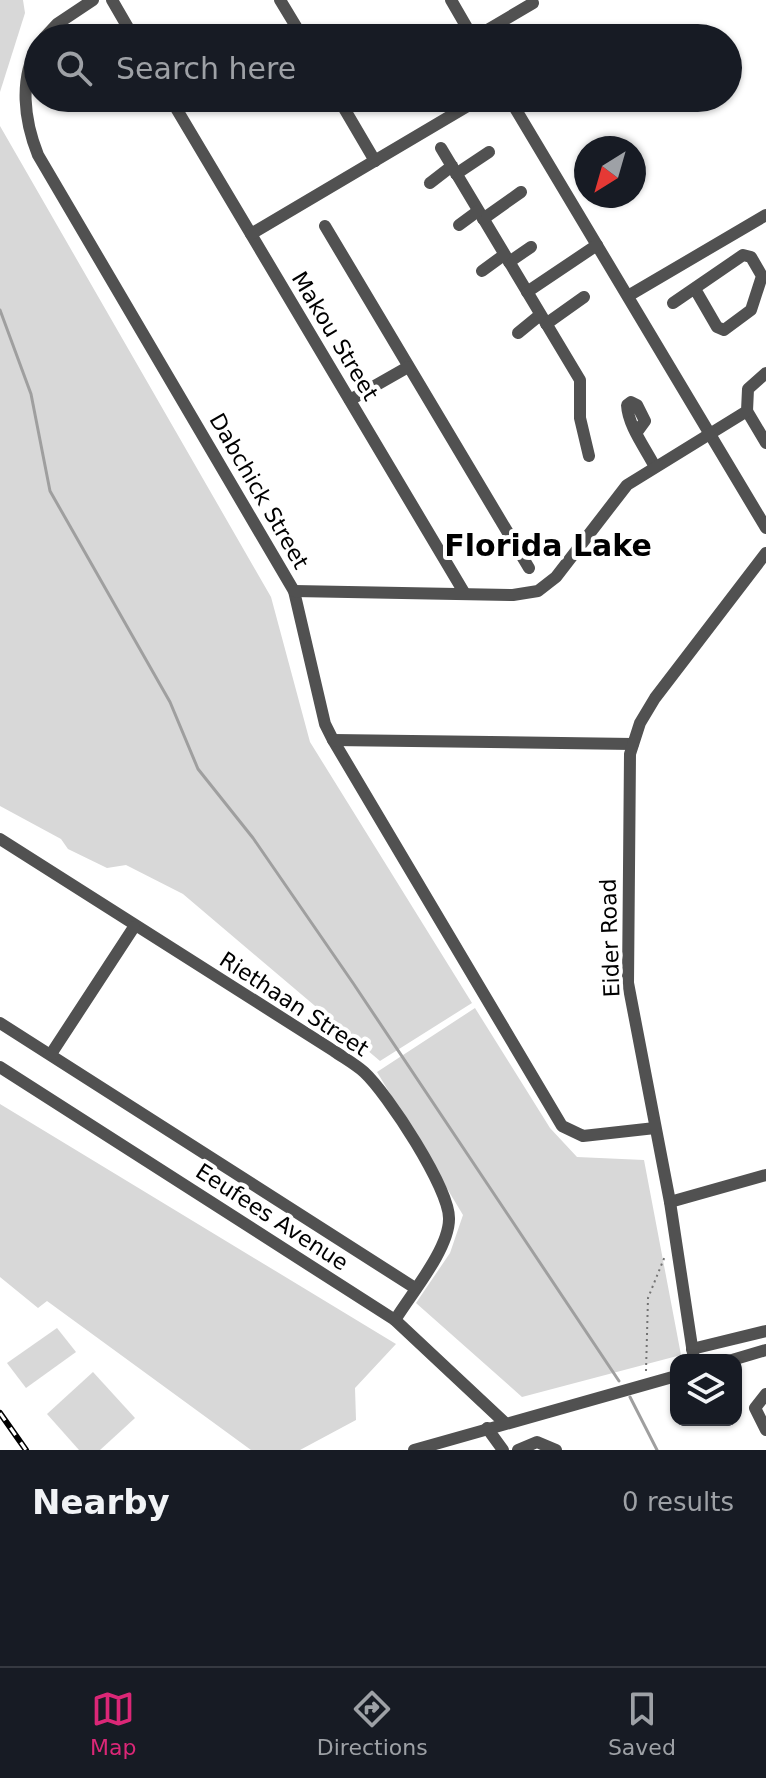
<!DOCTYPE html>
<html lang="en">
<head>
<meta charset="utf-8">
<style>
  body { margin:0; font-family:"DejaVu Sans",sans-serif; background:#20242c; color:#f1f3f6 }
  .controls { position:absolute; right:24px; bottom:24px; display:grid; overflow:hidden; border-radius:16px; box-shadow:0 2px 6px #0004 }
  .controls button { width:72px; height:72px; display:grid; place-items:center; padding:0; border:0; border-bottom:2px solid #363941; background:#171b24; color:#f1f3f6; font:40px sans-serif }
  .compass { position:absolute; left:574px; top:136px; width:72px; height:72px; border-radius:50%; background:#171b24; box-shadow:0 2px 6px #0004; rotate:217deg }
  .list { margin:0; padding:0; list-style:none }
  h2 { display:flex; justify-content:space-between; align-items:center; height:104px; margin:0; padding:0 32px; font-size:34px }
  h2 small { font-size:26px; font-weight:400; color:#9ea1a6 }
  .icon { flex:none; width:44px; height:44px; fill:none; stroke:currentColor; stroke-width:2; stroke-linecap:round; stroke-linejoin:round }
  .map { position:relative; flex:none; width:766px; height:1450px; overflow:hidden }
  .search { position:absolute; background:#171b24; box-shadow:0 2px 6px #0004; left:24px; right:24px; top:24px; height:88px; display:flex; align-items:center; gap:20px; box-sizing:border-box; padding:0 28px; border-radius:44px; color:#9ea1a6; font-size:30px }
  .sheet { height:216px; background:#171b24 }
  nav { display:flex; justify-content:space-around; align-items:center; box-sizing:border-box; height:112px; border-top:2px solid #363941; background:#171b24; font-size:22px; color:#9ea1a6 }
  nav a { display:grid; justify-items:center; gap:4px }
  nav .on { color:#db2777 }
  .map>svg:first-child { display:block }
</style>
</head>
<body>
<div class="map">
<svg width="766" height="1450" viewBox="0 0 766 1450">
  <rect width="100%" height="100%" fill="#fff"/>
  <g fill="#d8d8d8">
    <polygon points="0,0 23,0 25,13 0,92"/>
    <polygon points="0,126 271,597 310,742 472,1003 380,1061 183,894 126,865 107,868 68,849 61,839 0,806"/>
    <polygon points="475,1008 550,1128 577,1157 644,1160 681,1355 522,1397 416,1303 450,1253 463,1215 377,1072"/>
    <polygon points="0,1104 396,1344 355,1388 356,1420 300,1450 251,1450 47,1301 38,1308 0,1277"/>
    <polygon points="57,1328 76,1352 26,1388 7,1363"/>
    <polygon points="93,1372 135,1418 100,1450 79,1450 47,1414"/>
  </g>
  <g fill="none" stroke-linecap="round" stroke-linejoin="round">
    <g stroke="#9f9f9f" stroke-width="3">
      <polyline points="0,310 31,394 50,491 170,702 198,769 253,838 353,983 619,1381"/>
      <polyline points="630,1397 657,1450"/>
    </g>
    <polyline stroke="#737373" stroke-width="2" stroke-dasharray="2 4" stroke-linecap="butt" points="646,1371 648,1298 665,1256"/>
    <g stroke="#515151" stroke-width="12">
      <polyline points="112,0 134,38"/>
      <polyline points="280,0 303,38"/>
      <polyline points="451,0 473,38"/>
      <polyline points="44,38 57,24 93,0"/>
      <polyline points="474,38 533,3"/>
      <path d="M 38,46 C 19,79 24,120 38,155 L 294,591 L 325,724 L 333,740 L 562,1126 L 583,1136 L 655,1128"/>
      <polyline points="170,98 465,594"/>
      <polyline points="338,98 375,161"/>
      <polyline points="509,98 766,528"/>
      <polyline points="441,148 580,380 580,418 589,456"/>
      <polyline points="456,174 489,152"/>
      <polyline points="430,183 452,166"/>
      <polyline points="483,219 521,192"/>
      <polyline points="459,225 478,211"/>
      <polyline points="325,226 529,568"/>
      <polyline points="251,234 481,98"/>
      <polyline points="509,262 531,247"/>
      <polyline points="482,271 504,255"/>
      <polyline points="527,292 597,245"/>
      <polyline points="628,296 766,215"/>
      <polyline points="673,303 743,255 751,257 762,276 751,310 724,330 717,327 695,289"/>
      <polyline points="546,324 584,297"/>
      <polyline points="518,333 540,315"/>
      <polyline points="350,400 408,367"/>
      <polyline points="747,411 766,443"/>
      <path d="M 637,432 L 645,421 L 637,405 L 631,402 L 627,405 C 628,426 646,449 655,467"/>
      <polyline points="294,591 513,595 538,591 556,577 627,485 747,411 748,389 766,373"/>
      <polyline points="333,740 633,744"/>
      <path d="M 0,839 L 334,1051 C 344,1058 355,1064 364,1072 C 387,1093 450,1189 449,1219 C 449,1249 411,1294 395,1320"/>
      <polyline points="0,1023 415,1288"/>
      <polyline points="51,1054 134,927"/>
      <polyline points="0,1067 395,1320 505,1423"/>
      <polyline points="670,1202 766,1175"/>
      <polyline points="692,1349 766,1331"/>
      <polyline points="694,1360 670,1202 628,983 630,754 640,723 655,698 766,553"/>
      <polyline points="732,1360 766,1350"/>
      <polyline points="766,1394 755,1408 766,1430"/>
      <polyline points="487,1428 503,1450"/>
      <polyline points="414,1450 676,1376"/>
      <polyline points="518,1450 537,1442 556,1450"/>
    </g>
    <g stroke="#000" stroke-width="6">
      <polyline id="rail" points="0,1413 26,1450"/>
    </g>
    <use href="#rail" stroke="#fff" stroke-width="3" stroke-dasharray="9" stroke-linecap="butt"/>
  </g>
  <g text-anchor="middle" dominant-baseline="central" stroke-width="8" stroke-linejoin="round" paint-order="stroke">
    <g font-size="22" fill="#000" stroke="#fff">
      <text transform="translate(335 336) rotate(59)">Makou Street</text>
      <text transform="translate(259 491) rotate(60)">Dabchick Street</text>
      <text transform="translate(610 938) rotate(-92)">Eider Road</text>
      <text transform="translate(294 1004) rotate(33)">Riethaan Street</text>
      <text transform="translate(272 1217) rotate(33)">Eeufees Avenue</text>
    </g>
    <g font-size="30" font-weight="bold" fill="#000" stroke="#fff">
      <text x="548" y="545">Florida Lake</text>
    </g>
  </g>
</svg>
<div class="controls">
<button><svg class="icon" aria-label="layers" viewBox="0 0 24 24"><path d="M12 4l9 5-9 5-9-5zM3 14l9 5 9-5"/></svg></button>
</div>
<svg class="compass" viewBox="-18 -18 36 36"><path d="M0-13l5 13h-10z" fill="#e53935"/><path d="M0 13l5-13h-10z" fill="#9ea1a6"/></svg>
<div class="search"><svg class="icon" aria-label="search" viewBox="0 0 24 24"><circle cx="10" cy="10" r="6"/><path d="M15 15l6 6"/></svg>Search here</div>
</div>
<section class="sheet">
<h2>Nearby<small>0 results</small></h2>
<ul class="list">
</ul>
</section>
<nav>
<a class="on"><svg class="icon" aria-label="map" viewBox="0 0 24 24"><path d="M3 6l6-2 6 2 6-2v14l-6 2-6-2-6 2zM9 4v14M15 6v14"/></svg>Map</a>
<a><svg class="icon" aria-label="directions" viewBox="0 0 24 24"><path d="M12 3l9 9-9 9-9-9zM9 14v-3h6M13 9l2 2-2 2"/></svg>Directions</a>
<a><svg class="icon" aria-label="saved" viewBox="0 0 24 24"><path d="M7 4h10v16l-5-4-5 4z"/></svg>Saved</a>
</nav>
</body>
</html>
